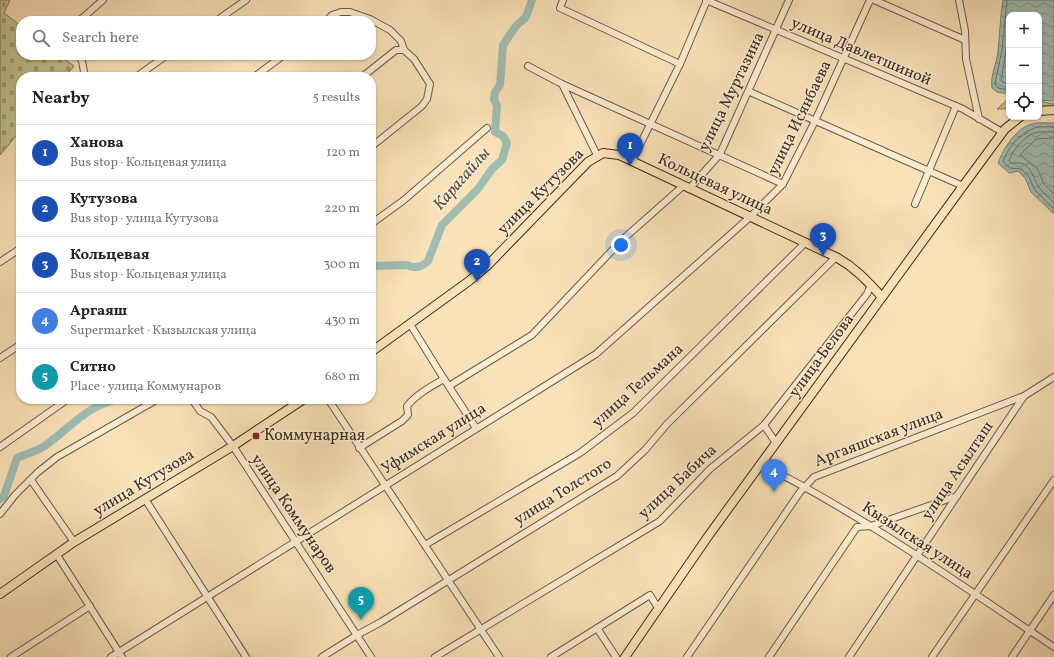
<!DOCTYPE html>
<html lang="en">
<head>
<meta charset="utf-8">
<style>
  body { margin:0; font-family:Vollkorn,serif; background:#f6f6f6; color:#222 }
  .controls { position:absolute; right:12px; top:12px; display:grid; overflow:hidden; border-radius:8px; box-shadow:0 1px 3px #0004 }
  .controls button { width:36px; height:36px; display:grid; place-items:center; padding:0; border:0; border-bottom:1px solid #e0e0e0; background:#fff; color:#222; font:20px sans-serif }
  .you { position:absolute; left:621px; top:245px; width:14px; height:14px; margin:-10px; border:3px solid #fff; border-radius:50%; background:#1a73e8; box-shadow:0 0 0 6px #1a73e833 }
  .badge { display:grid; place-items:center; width:26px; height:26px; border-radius:50%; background:#8f2418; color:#fff; font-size:13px; font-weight:700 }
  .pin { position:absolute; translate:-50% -33px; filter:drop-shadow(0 1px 2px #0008) }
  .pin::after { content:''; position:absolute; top:21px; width:14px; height:12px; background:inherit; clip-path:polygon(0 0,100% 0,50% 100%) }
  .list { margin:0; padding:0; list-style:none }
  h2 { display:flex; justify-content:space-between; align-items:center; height:52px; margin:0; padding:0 16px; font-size:17px }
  h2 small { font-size:13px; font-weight:400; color:#767676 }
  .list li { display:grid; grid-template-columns:26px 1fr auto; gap:12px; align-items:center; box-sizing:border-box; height:56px; padding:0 16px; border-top:1px solid #e0e0e0 }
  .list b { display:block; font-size:15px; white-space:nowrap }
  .list p { margin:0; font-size:13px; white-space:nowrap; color:#767676 }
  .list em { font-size:13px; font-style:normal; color:#767676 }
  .icon { flex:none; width:22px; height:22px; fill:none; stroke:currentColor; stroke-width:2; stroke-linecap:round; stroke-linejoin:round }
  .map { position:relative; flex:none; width:1054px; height:657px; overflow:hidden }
  .search { position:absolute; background:#fff; box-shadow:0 1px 3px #0004; left:16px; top:16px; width:360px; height:44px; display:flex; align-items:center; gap:10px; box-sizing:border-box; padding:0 14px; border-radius:16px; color:#767676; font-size:15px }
  .panel { position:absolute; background:#fff; box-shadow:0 1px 3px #0004; left:16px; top:72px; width:360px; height:332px; border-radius:16px }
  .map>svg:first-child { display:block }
</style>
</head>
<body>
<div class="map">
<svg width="1054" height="657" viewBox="0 0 1054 657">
  <defs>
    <pattern id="grass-tufts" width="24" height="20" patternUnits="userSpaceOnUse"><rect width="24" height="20" fill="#c2c28c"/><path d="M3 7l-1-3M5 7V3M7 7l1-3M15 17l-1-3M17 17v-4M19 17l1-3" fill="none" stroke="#9f9e72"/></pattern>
    <pattern id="cemetery-stones" width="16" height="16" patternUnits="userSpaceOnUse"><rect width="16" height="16" fill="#c2c28c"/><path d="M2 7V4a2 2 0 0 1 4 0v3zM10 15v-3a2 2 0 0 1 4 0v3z" fill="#9f9e72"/></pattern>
    <pattern id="water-waves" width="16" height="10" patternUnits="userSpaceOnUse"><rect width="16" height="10" fill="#9fbdb3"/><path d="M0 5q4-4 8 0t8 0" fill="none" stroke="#839a91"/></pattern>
  </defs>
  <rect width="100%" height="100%" fill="#fae2b8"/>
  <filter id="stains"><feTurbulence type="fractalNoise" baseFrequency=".005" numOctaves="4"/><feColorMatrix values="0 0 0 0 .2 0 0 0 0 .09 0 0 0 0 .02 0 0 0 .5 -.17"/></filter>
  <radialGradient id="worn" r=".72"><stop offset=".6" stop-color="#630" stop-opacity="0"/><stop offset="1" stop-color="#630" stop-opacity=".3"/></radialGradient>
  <g fill="url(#grass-tufts)" stroke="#7e7858">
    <polygon points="1009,98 1009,109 997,109"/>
    <polygon points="1039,101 1054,104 1054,111 1039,109"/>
  </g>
  <polygon fill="url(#cemetery-stones)" stroke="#7e7858" points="0,0 10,0 4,13 21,26 21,55 59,55 74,66 65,77 21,77 21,130 0,155"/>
  <g fill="url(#water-waves)" stroke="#77837a">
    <path d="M 1003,0 L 1054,0 L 1054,101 L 1039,100 L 1039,15 L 1009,15 L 1009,94 L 997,92 L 992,88 C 990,75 997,63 998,51 C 1000,34 1000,17 1003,0 Z"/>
    <path d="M 1054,123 L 1054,214 L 1031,192 L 1025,178 L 1018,171 L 1009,173 L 998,163 C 1003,149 1016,128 1032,124 C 1039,122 1047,123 1054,123 Z"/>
  </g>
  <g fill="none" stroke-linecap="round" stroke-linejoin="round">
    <g stroke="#6c756c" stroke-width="1">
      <polyline points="1007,0 1002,50 995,84 998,88 1009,90"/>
      <polyline points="1009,33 1001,81 1009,85"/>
      <path d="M 1054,127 C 1047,127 1038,126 1032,129 C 1019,134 1007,149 1003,162 L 1010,168 L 1021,169 L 1028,175 L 1035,190 L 1054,209"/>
      <path d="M 1054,132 C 1048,132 1040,131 1035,133 C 1024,136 1012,151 1009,161 L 1011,163 C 1030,161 1031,172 1038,186 C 1042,192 1049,198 1054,203"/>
      <polyline points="1054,138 1036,139 1020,155 1037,168 1044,184 1054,194"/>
    </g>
    <g stroke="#9fbdb3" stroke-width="8">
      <path d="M 371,266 L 407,265 C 415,269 422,267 428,261 L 442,225 L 478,189 L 492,169 L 502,160 L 507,143 L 503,136 L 495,132 L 497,106 L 494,99 L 495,92 L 500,85 L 503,45 L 516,26 L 526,17 L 532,0"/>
      <path d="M 0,499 L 4,496 L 17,458 C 26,454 38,451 46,445 C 71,427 86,406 118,399"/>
    </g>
    <g stroke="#6a5a4a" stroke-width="8">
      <g id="minor">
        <polyline points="563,0 560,8 680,64"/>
        <polyline points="706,0 963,109 1002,132"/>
        <polyline points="874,0 965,40"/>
        <polyline points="959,0 965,31 966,59 979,119"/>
        <polyline points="79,21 103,0"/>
        <polyline points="216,21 246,0"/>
        <polyline points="326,21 332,15 341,12 350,12 370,19 390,30 401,41 404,50 414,59 430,84 427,99 422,106 371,147"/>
        <polyline points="78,55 82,61 85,77"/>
        <polyline points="528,66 562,84 783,184"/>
        <polyline points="136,77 167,55"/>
        <polyline points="254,77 284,55"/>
        <polyline points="362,77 396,50 404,50"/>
        <polyline points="562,84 597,155"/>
        <polyline points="750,92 963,186"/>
        <polyline points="632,161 680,64 707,0"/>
        <polyline points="689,189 720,154 789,0"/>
        <polyline points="915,204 956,106"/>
        <polyline points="371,224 404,200 487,128"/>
        <polyline points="0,262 21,248"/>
        <polyline points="410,324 444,379 476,428"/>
        <polyline points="0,358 21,344"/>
        <polyline points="449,386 532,335 621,241 683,186"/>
        <polyline points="192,399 200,411 211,417 233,446 371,657"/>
        <polyline points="328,399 499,657"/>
        <polyline points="764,425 776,443"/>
        <polyline points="0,447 68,399"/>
        <path d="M 359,448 L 402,421 L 408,415 L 407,406 C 417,394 430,387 444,379"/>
        <path d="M 761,464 C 864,516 958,583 1054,647"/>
        <polyline points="31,480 74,542"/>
        <polyline points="145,499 246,657"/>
        <polyline points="0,514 15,495 38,472 57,457 158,399"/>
        <polyline points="425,545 580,453 633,413 806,242"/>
        <polyline points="57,555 122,657"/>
        <polyline points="597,628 616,657"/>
        <polyline points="11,657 90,606"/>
        <polyline points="111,657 596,354 750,217 783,184 815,121 870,0"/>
        <polyline points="322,657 357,635 381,622 617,476 645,450 667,424 836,257"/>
        <polyline points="435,657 660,521 710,469 764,425 867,294 871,285"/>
        <polyline points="551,657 650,595 658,608"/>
        <polyline points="687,657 800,492 814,477 1024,396"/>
        <polyline points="769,657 857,527 871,526 957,496"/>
        <polyline points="849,657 1024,396 1054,377"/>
        <polyline points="932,657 1054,480"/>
        <polyline points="1012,657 1054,595"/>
      </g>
    </g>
    <g stroke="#3a2d25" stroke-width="10">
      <g id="major">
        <polyline points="1039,111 1054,110"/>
        <path d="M 371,352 L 469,281 L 487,266 L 588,162 L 603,153 L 619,155 L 836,257 C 856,268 868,282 882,297"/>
        <polyline points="0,594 74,542 233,446 304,399"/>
        <polyline points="625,657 709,535 963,186 1005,129 1020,117"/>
      </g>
    </g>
    <use href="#minor" stroke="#fcecd1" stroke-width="6"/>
    <use href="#major" stroke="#fae2b8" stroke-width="8"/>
  </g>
  <rect fill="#8f2418" stroke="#fcecd1" stroke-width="1.5" x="252" y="432" width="8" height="8" rx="2"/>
  <g text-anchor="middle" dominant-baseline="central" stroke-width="3" stroke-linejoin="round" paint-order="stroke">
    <g font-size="16" fill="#3a2d25" stroke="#fcecd1">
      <text transform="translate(861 52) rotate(23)">улица Давлетшиной</text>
      <text transform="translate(732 92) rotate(-64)">улица Муртазина</text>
      <text transform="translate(800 118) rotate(-64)">улица Исянбаева</text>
      <text transform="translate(715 185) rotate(25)">Кольцевая улица</text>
      <text transform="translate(541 192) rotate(-45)">улица Кутузова</text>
      <text transform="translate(822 356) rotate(-54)">улица Белова</text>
      <text transform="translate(638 386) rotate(-42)">улица Тельмана</text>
      <text transform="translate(879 438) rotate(-21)">Аргаяшская улица</text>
      <text transform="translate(434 439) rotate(-32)">Уфимская улица</text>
      <text transform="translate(958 471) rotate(-56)">улица Асылташ</text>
      <text transform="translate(678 482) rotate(-43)">улица Бабича</text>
      <text transform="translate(144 483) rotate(-31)">улица Кутузова</text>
      <text transform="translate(563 492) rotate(-32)">улица Толстого</text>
      <text transform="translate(293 514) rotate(56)">улица Коммунаров</text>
      <text transform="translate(917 541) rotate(33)">Кызылская улица</text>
    </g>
    <g font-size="16" fill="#3a2d25" stroke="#fcecd1" text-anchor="start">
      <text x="264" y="436">Коммунарная</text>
    </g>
    <g font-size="17" font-style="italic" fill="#535148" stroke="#fcecd1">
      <text transform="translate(462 179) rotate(-49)">Карагайлы</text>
    </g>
  </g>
  <rect width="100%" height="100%" filter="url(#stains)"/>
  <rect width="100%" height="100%" fill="url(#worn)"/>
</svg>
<div class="controls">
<button>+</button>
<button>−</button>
<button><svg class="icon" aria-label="locate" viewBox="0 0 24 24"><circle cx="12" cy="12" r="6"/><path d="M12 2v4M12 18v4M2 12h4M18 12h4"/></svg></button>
</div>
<div class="you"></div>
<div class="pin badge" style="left:630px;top:166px;background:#1a4fb4">1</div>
<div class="pin badge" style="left:477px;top:282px;background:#1a4fb4">2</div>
<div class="pin badge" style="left:823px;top:256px;background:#1a4fb4">3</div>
<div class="pin badge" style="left:774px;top:492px;background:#3f7fe0">4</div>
<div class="pin badge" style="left:361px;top:620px;background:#0f9aa8">5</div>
<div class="search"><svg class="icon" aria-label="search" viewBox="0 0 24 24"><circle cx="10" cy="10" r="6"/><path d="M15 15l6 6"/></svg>Search here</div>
<section class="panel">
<h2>Nearby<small>5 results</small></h2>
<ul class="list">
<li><span class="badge" style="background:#1a4fb4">1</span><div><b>Ханова</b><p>Bus stop · Кольцевая улица</p></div><em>120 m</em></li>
<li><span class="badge" style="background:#1a4fb4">2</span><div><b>Кутузова</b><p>Bus stop · улица Кутузова</p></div><em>220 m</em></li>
<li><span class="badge" style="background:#1a4fb4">3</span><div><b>Кольцевая</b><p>Bus stop · Кольцевая улица</p></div><em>300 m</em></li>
<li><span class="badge" style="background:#3f7fe0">4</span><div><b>Аргаяш</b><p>Supermarket · Кызылская улица</p></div><em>430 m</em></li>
<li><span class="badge" style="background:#0f9aa8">5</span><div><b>Ситно</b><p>Place · улица Коммунаров</p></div><em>680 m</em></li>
</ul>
</section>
</div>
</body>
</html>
